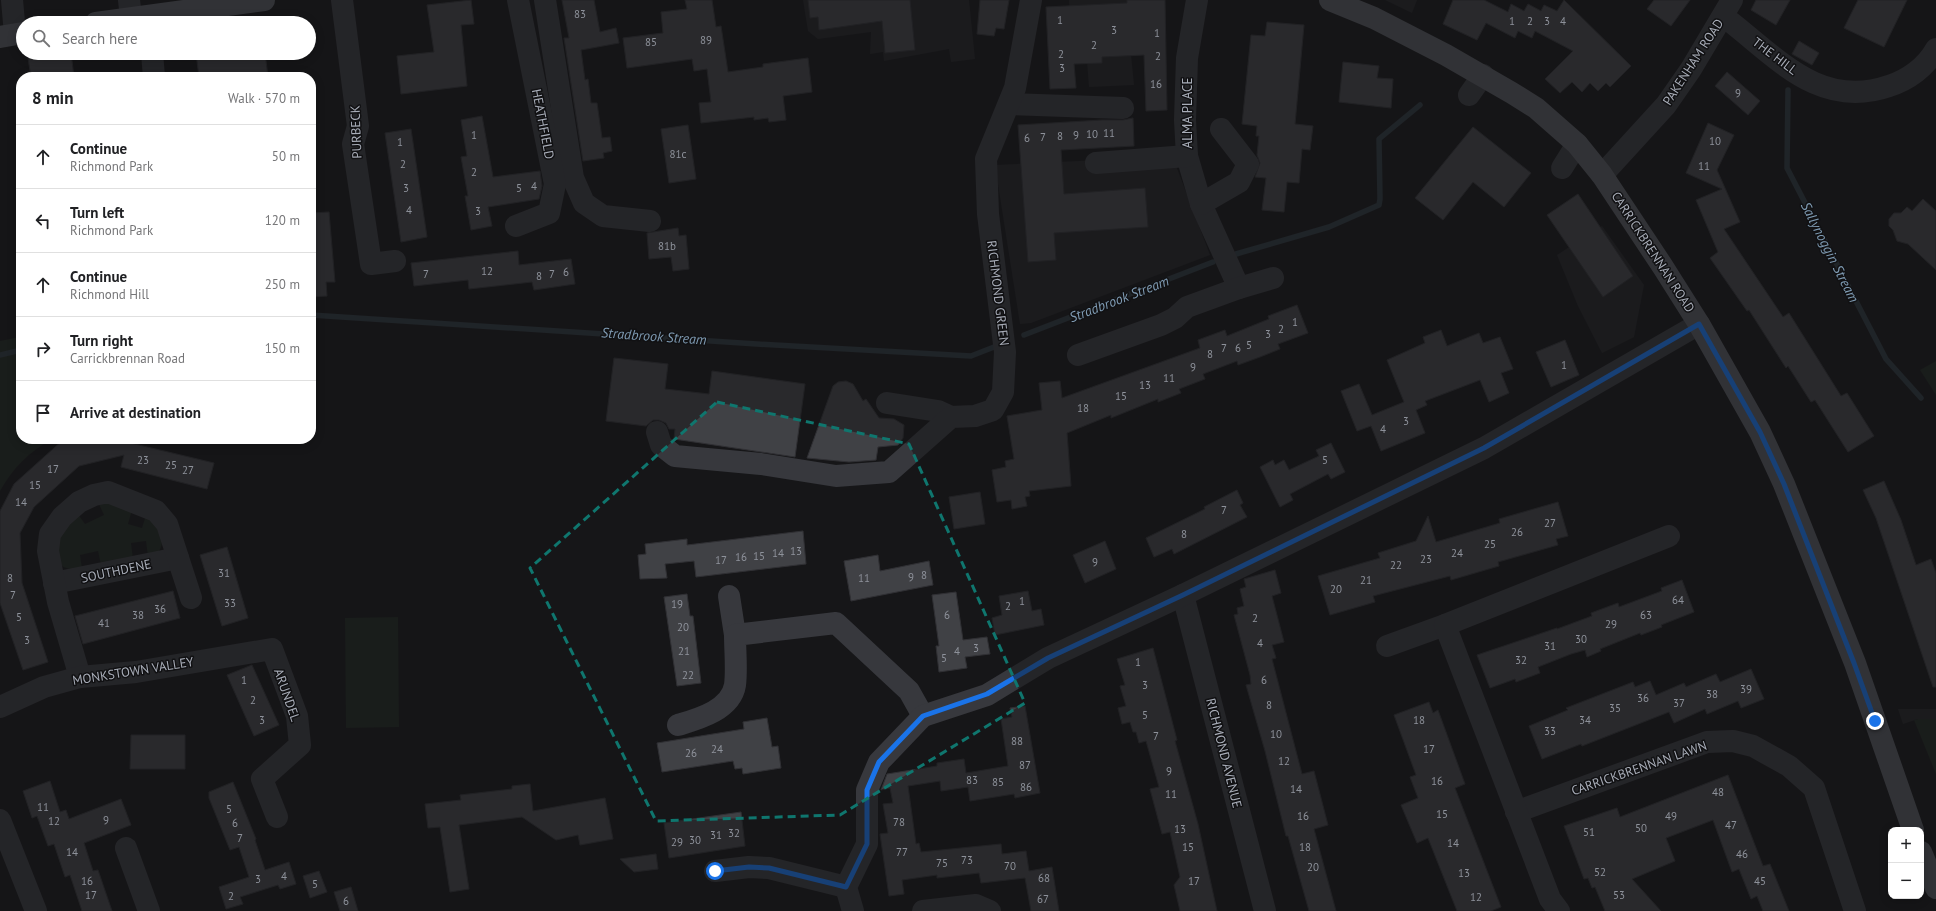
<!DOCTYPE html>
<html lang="en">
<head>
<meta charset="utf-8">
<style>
  body { margin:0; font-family:"PT Sans",sans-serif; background:#f6f6f6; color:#202124 }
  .controls { position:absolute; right:12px; bottom:12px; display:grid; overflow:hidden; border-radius:8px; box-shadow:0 2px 10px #0003 }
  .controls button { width:36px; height:36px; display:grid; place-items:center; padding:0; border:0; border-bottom:1px solid #e0e0e0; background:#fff; color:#202124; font:20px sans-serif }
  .stop { position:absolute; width:12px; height:12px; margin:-9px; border:3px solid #1a73e8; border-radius:50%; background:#fff }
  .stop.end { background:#1a73e8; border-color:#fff; box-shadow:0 1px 4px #0008 }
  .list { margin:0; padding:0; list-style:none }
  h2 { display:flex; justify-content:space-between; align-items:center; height:52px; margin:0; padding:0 16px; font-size:17px }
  h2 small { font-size:13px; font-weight:400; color:#757577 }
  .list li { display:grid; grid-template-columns:26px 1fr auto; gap:12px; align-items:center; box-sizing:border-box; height:64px; padding:0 16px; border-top:1px solid #e0e0e0 }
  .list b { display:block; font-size:15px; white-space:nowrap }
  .list p { margin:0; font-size:13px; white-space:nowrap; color:#757577 }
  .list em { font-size:13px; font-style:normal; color:#757577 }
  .icon { flex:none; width:22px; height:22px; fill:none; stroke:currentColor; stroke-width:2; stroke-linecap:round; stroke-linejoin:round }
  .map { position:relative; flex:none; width:1936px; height:911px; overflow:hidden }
  .search { position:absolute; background:#fff; box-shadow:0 2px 10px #0003; left:16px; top:16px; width:300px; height:44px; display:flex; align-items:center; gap:10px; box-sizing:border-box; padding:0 14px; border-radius:22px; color:#757577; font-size:15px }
  .panel { position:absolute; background:#fff; box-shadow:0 2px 10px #0003; left:16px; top:72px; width:300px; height:372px; border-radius:16px }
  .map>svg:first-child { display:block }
</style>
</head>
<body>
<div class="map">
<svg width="1936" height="911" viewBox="0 0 1936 911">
  <rect width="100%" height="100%" fill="#161618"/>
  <g fill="#222225">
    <polygon points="803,0 969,0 975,59 951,62 949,49 884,61 883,52 870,54 871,32 818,39 808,31"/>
    <polygon points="1069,0 1166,0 1129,3 1130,45 1134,85 1089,87 1085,35 1071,35"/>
    <polygon points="1385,0 1417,0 1412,13"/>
    <polygon points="1170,150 1210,255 1031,323 1020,324 995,165 1100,160"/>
    <polygon points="1602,226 1644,285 1634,337 1602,353 1578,306 1557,255"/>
    <polygon points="1898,709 1936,709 1936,719 1918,719 1903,724"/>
  </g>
  <g fill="#1e261f">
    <path d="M 15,338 L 21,338 L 21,439 L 52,439 C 29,452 13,468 0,491 L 0,341 Z"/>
    <polygon points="1936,361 1936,395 1920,370"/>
    <path d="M 104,500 L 132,510 L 128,524 L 142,528 L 146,515 L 160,521 C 162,536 167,553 148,557 L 146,541 L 131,543 L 133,559 L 101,565 L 98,551 L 80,555 L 82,569 C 60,571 53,563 59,542 C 60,537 61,531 64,527 C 68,522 73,518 77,513 L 85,524 L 104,515 L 98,502 Z"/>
    <polygon points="398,617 399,727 346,728 345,618"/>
    <polygon points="1918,719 1936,719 1936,774 1914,720"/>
  </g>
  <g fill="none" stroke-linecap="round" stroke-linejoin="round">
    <g stroke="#2c353c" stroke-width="5.5">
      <polyline points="1788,90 1787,168 1886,359 1921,398"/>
      <polyline points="1236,254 1329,227 1379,205 1380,199 1379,139 1420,105"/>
      <polyline points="311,315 757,344 971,356 994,347"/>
      <polyline points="1024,335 1213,262"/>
      <polyline points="0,355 21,350"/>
    </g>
  </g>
  <g fill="#404145" stroke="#303034">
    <polygon points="471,0 474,24 461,25 467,86 401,94 397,56 434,52 427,5"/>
    <polygon points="562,0 594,0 600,32 616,28 619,43 581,50 585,80 588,79 591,103 597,103 602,138 610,137 612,151 603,153 604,158 583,161 564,38 569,38"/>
    <polygon points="685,0 712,0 716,27 721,26 728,72 763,67 763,64 808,58 812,92 783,96 786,120 769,122 768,118 754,120 754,117 701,123 699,103 711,102 707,69 694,71 692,59 627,68 623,38 663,33 661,12 687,9"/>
    <polygon points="808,0 910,0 915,50 885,53 882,21 819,30 818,17 810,18"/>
    <polygon points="980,0 1009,0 1004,29 996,28 994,36 977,34"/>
    <polygon points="1127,0 1165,0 1167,110 1146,111 1144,55 1102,57 1102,63 1074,64 1076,88 1050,89 1046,7 1127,3"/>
    <polygon points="1453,0 1484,0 1508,12 1511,4 1524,11 1528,4 1541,11 1544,5 1557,11 1564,0 1631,66 1610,87 1606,83 1598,91 1590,83 1582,92 1572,82 1560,93 1545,79 1573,51 1535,31 1532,38 1518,31 1515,38 1486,23 1477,40 1443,24"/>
    <polygon points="1654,0 1690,0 1671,26 1647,9"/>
    <polygon points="1756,0 1790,0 1776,25 1751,10"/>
    <polygon points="1858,0 1907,0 1884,47 1844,28"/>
    <polygon points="1267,22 1304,25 1295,124 1313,126 1310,150 1302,149 1299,183 1287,182 1284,212 1262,210 1266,178 1255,177 1260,163 1257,155 1259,136 1256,136 1257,126 1242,124 1251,35 1265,36"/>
    <polygon points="1799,41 1819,53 1812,65 1792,54"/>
    <polygon points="64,53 71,53 74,77 31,77 28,58"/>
    <polygon points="196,53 265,53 268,77 199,77"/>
    <polygon points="1343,62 1379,66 1377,78 1393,79 1391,108 1339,102"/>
    <polygon points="1727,72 1760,101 1748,115 1715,86"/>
    <polygon points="482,116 493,177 540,171 542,186 539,199 488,207 492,226 471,230 465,196 468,196 461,157 467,156 461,120"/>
    <polygon points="1133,118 1134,146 1061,150 1064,194 1145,188 1148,227 1054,233 1056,260 1028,262 1018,125 1102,120 1123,120"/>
    <polygon points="1708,123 1734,135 1717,170 1740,222 1724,229 1783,317 1789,313 1841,396 1847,393 1874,436 1848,452 1815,400 1811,402 1788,366 1786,368 1749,310 1747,311 1710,258 1718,252 1696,200 1722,189 1686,173"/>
    <polygon points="688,125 696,179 669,183 661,129"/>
    <polygon points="1473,127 1531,173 1504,207 1473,182 1443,220 1415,198"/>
    <polygon points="411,129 427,237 401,242 385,133"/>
    <polygon points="1578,194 1633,276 1603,297 1547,215"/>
    <polygon points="1923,199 1936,211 1936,270 1908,244 1897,241 1893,230 1889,226 1889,219 1894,213 1901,213 1907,207 1912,211"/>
    <polygon points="329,212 335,282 326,282 327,296 311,297 311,213"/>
    <polygon points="678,228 679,236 686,235 689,269 673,271 671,257 649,259 647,233"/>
    <polygon points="518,251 519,265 571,259 575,284 534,290 532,282 469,289 468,280 414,286 411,263"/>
    <polygon points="1297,305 1308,333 1278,344 1280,349 1260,357 1238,365 1237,361 1203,374 1205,379 1179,389 1181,393 1158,402 1158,399 1111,418 1111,415 1067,433 1071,486 1029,491 1030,496 1025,497 1027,506 1012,509 1011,500 997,502 992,470 1006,467 1005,461 1014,459 1007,416 1042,410 1039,383 1060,381 1062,398 1200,348 1198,340 1225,330 1227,336 1269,319 1268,316"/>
    <polygon points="1441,330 1447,346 1479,333 1483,343 1500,337 1513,369 1501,373 1509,393 1489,402 1480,380 1425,401 1427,405 1416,410 1425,433 1381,451 1371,426 1357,431 1341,391 1359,384 1372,415 1404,402 1387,360 1425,343 1423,337"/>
    <polygon points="1565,340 1579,375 1551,387 1536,352"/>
    <polygon points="614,358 668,364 665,389 709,394 712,371 805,384 795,457 674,439 675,429 669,429 666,423 659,420 653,420 646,426 606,421"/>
    <polygon points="846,381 853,384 863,401 866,399 879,418 894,419 904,425 903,438 898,445 878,447 876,460 849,462 807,458 833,386 838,382"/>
    <polygon points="64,439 114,439 214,463 207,489 121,467 124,455 79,466 34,507 20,533 22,583 48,662 23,670 0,603 0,511 14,484"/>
    <polygon points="1331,443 1345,472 1331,479 1328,474 1290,494 1293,500 1280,507 1260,467 1273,460 1275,465 1284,460 1289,470 1319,456 1316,450"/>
    <polygon points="1884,481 1901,520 1916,565 1931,559 1936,573 1936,687 1933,687 1876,518 1863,490"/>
    <polygon points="1237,490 1243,503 1240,505 1247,517 1174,554 1172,549 1154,557 1146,538 1205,509 1204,507"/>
    <polygon points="980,492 985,524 954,529 949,497"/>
    <polygon points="1558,502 1568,536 1556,539 1558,545 1498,562 1499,566 1451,580 1450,576 1373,596 1375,602 1330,615 1318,576 1380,558 1378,553 1416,541 1428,516 1436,542 1500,523 1499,519"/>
    <polygon points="803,531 806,564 696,577 694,561 665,564 667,578 640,579 638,555 646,554 645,544 687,539 687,545"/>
    <polygon points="1105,541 1116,569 1085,583 1073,555"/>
    <polygon points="227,547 248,618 222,626 200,555"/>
    <polygon points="878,555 880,571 929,561 933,585 851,601 844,561"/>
    <polygon points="1275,570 1281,593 1272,596 1284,642 1272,645 1276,658 1272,659 1302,774 1314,771 1328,825 1314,829 1336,911 1309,911 1288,836 1286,836 1265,751 1246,685 1251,684 1250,675 1234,615 1238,614 1237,608 1244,606 1240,589 1246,587 1244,579"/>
    <polygon points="1682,580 1694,612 1661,625 1662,627 1641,635 1640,633 1600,649 1601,651 1587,657 1585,650 1571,654 1538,667 1540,673 1516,682 1515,679 1490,688 1477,655 1557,628 1557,629 1592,616 1591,613 1618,603 1619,607 1662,591 1661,588"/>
    <polygon points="173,591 180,618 83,644 75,616"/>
    <polygon points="1028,591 1032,611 1041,609 1044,625 995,635 992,618 1002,615 999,596"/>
    <polygon points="956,592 963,640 987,637 990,654 965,657 967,668 939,672 936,646 939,646 932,595"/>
    <polygon points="687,594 690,616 693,616 701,683 677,686 664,597"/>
    <polygon points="1153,648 1177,740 1175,741 1198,824 1217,911 1180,911 1174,885 1180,877 1170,832 1162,834 1150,789 1159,787 1146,741 1139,743 1136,732 1133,732 1130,722 1122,724 1118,708 1126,706 1120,686 1125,685 1117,659"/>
    <polygon points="252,665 279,725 254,736 227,675"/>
    <polygon points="1751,669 1764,699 1741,708 1738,701 1707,714 1705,709 1674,723 1669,712 1582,746 1581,744 1542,759 1529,726 1568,710 1566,708 1633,682 1635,687 1650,681 1656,695 1684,683 1686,687 1716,674 1720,682"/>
    <polygon points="1429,702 1433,713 1438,710 1465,784 1455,788 1501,907 1491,911 1457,911 1428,838 1417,843 1401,805 1418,798 1410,777 1416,775 1394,715"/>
    <polygon points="1025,706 1040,793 1015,798 1014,794 970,801 968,787 941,791 940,781 908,786 916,844 919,843 921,852 1001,844 1002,854 1026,851 1029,871 1052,867 1059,911 1031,911 1025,878 981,883 979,873 937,878 937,875 902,880 904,894 889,896 880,834 888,833 883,804 893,803 890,788 881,790 887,774 937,766 937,763 964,759 966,773 1008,766 1001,719 1012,717 1010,708"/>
    <polygon points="767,718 772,747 778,746 781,768 743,774 742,768 735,769 733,761 662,772 657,743 744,729 743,722"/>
    <polygon points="131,735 185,735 185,769 130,769"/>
    <polygon points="1728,775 1763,866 1770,864 1789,911 1763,911 1757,896 1751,899 1739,869 1732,872 1713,820 1666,838 1675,861 1632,879 1661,911 1605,911 1595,887 1592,888 1588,878 1584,879 1564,826 1617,808 1620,817"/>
    <polygon points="50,781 60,812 66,810 69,819 121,799 131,825 84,843 93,871 98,870 112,911 82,911 70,875 65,877 54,844 48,846 37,816 32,818 23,791"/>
    <polygon points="233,782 256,839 255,840 265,870 289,862 296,884 280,889 278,885 240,897 243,904 226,909 219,887 249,877 239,847 230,850 209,798 209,792"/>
    <polygon points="530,784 533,811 605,798 613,839 580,845 578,835 556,840 522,817 459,825 469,889 450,892 440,827 428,828 425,804 461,800 460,795 512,789 512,786"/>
    <polygon points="741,812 745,846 669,858 664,823"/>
    <polygon points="656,854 658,869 634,872 620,859"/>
    <polygon points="319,871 327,892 310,898 303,876"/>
    <polygon points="351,887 358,911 340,911 334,892"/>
  </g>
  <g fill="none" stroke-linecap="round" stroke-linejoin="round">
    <g stroke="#37383d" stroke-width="22">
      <polyline points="12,0 15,34"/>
      <polyline points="129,0 131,18"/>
      <polyline points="342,0 358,126 353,144 371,264 395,261"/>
      <polyline points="545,0 573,178 584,203 603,216 650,221"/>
      <polyline points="1197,0 1187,58 1185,120 1187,156 1201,204 1239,288"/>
      <path d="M 1722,18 L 1732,23 C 1780,61 1822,109 1889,86 C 1908,80 1926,67 1936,49"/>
      <polyline points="152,53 154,77"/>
      <polyline points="1469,95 1483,75"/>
      <polyline points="1009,104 1123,108"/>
      <polyline points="1096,163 1187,156"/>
      <polyline points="1562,168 1577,144"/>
      <polyline points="1602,175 1666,105 1691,69 1732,0"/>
      <polyline points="1201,204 1239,182 1248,164 1221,129"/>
      <polyline points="516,226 549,213 555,184 518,0"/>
      <polyline points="1078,355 1161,325 1175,318 1187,307 1239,288 1273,278"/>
      <polyline points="887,403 938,411 951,417"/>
      <polyline points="657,432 661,445 675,456 761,464 836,476 889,472 951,417 975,416 993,410 1003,392 1005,352 988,214 986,159 1015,88 1031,0"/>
      <polyline points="54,583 178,558"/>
      <polyline points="1183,595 1265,911"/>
      <polyline points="729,596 735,635"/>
      <polyline points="1387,646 1445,625"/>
      <polyline points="80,677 58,602 48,551 50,534 62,517 79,502 94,495 108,492 156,511 167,524 191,598"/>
      <polyline points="0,707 44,687 80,677 136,672 272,649 297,716 300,745 262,779 277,817"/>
      <path d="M 678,725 C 698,719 731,710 735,685 C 737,669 735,651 735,635 L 836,623 L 909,691 L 923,716"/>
      <polyline points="1516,812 1707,742 1733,741 1753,746 1789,766 1814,788 1855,911"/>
      <polyline points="0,820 36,911"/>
      <polyline points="126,848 149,911"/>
      <polyline points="715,871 749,867 769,868 846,887"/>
      <polyline points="853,911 846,887 867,844 867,790 879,762 923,716 987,695 1048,658 1183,595 1484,448 1699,324"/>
      <polyline points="923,911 976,905 990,911"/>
      <polyline points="1559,911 1550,899 1445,625 1669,536"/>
    </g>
    <g stroke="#53555c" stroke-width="22">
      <polyline points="1330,0 1374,18 1446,55 1512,93 1536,108 1577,144 1602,175 1663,267 1699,324 1760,432 1784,484 1855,663 1913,830"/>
      <polyline points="96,23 264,0"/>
      <polyline points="0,37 23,33"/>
      <polyline points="1921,852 1936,888"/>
    </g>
  </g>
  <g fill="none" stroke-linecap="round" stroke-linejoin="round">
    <polyline stroke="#1a73e8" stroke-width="5" points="715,871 749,867 769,868 846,887 867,844 867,790 879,762 923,716 987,694 1048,658 1183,595 1484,448 1699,324 1760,432 1784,484 1854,663 1875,721"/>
  </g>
  <path d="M0 0H1936V911H0ZM 717,402 L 909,444 L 1025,703 L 840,815 L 656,821 L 530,568 Z" fill="#161618" fill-opacity=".55" fill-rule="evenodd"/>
  <path fill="none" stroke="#0f766e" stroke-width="3" stroke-dasharray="8 5" stroke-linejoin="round" d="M 717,402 L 909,444 L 1025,703 L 840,815 L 656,821 L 530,568 Z"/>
  <g text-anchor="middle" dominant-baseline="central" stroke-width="3" stroke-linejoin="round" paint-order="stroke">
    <g font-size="11" fill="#8e929b">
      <text x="580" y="14">83</text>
      <text x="1060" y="20">1</text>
      <text x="1512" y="21">1</text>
      <text x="1530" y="21">2</text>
      <text x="1547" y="21">3</text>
      <text x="1563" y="21">4</text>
      <text x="1114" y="30">3</text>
      <text x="1157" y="33">1</text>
      <text x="706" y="40">89</text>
      <text x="651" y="42">85</text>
      <text x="1094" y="45">2</text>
      <text x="1061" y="54">2</text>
      <text x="1158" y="56">2</text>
      <text x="1062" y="68">3</text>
      <text x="1156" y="84">16</text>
      <text x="1738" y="93">9</text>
      <text x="1109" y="133">11</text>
      <text x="1092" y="134">10</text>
      <text x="474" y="135">1</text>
      <text x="1076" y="135">9</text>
      <text x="1060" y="136">8</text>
      <text x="1043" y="137">7</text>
      <text x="1027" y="138">6</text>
      <text x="1715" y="141">10</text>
      <text x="400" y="142">1</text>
      <text x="678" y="154">81c</text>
      <text x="403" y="164">2</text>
      <text x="1704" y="166">11</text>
      <text x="474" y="172">2</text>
      <text x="534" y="186">4</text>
      <text x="406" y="188">3</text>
      <text x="519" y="188">5</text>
      <text x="409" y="210">4</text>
      <text x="478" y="211">3</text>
      <text x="667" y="246">81b</text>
      <text x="487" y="271">12</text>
      <text x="566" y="272">6</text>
      <text x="426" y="274">7</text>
      <text x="552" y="274">7</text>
      <text x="539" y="276">8</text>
      <text x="1295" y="322">1</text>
      <text x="1281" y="329">2</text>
      <text x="1268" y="334">3</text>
      <text x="1249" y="345">5</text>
      <text x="1224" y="348">7</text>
      <text x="1238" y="348">6</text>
      <text x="1210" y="354">8</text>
      <text x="1564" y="365">1</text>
      <text x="1193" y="367">9</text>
      <text x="1169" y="378">11</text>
      <text x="1145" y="385">13</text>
      <text x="1121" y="396">15</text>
      <text x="1083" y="408">18</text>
      <text x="1406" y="421">3</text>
      <text x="1383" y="429">4</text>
      <text x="143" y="460">23</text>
      <text x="1325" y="460">5</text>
      <text x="171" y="465">25</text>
      <text x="53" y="469">17</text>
      <text x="188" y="470">27</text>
      <text x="35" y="485">15</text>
      <text x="21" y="502">14</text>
      <text x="1224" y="510">7</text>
      <text x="1550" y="523">27</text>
      <text x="1517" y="532">26</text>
      <text x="1184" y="534">8</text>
      <text x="1490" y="544">25</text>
      <text x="796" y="551">13</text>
      <text x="778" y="553">14</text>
      <text x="1457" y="553">24</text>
      <text x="759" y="556">15</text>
      <text x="741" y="557">16</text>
      <text x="1426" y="559">23</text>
      <text x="721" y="560">17</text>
      <text x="1095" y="562">9</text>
      <text x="1396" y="565">22</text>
      <text x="224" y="573">31</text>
      <text x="924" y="575">8</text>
      <text x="911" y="577">9</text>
      <text x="10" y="578">8</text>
      <text x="864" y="578">11</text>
      <text x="1366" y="580">21</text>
      <text x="1336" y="589">20</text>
      <text x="13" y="595">7</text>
      <text x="1678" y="600">64</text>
      <text x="1022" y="601">1</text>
      <text x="230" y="603">33</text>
      <text x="677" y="604">19</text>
      <text x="1008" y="606">2</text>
      <text x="160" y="609">36</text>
      <text x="138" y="615">38</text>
      <text x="947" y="615">6</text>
      <text x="1646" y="615">63</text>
      <text x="19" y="617">5</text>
      <text x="1255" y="618">2</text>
      <text x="104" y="623">41</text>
      <text x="1611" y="624">29</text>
      <text x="683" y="627">20</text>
      <text x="1581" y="639">30</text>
      <text x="27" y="640">3</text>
      <text x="1260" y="643">4</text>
      <text x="1550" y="646">31</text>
      <text x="976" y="648">3</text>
      <text x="684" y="651">21</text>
      <text x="957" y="651">4</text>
      <text x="944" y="658">5</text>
      <text x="1521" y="660">32</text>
      <text x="1138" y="662">1</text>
      <text x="688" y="675">22</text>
      <text x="244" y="680">1</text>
      <text x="1264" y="680">6</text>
      <text x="1145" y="685">3</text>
      <text x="1746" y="689">39</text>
      <text x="1712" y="694">38</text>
      <text x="1643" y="698">36</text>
      <text x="253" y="700">2</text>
      <text x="1679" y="703">37</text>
      <text x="1269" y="705">8</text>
      <text x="1615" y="708">35</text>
      <text x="1145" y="715">5</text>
      <text x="262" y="720">3</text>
      <text x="1419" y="720">18</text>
      <text x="1585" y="720">34</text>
      <text x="1550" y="731">33</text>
      <text x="1276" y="734">10</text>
      <text x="1156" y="736">7</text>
      <text x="1017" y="741">88</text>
      <text x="717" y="749">24</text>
      <text x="1429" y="749">17</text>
      <text x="691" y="753">26</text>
      <text x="1284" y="761">12</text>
      <text x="1025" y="765">87</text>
      <text x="1169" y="771">9</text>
      <text x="972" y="780">83</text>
      <text x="1437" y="781">16</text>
      <text x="998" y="782">85</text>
      <text x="1026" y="787">86</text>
      <text x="1296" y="789">14</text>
      <text x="1718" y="792">48</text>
      <text x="1171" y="794">11</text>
      <text x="43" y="807">11</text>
      <text x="229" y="809">5</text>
      <text x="1442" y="814">15</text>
      <text x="1303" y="816">16</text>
      <text x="1671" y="816">49</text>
      <text x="106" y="820">9</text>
      <text x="54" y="821">12</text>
      <text x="899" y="822">78</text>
      <text x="235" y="823">6</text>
      <text x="1731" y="825">47</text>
      <text x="1641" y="828">50</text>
      <text x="1180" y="829">13</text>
      <text x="1589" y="832">51</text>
      <text x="734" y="833">32</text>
      <text x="716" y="835">31</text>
      <text x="240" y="838">7</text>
      <text x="695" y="840">30</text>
      <text x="677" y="842">29</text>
      <text x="1453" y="843">14</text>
      <text x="1188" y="847">15</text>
      <text x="1305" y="847">18</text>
      <text x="72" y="852">14</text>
      <text x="902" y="852">77</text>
      <text x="1742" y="854">46</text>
      <text x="967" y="860">73</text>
      <text x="942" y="863">75</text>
      <text x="1010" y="866">70</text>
      <text x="1313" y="867">20</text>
      <text x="1600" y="872">52</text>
      <text x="1464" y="873">13</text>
      <text x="284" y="876">4</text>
      <text x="1044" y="878">68</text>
      <text x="258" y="879">3</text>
      <text x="87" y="881">16</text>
      <text x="1194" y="881">17</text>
      <text x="1760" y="881">45</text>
      <text x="315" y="884">5</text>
      <text x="91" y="895">17</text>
      <text x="1619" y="895">53</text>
      <text x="231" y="896">2</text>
      <text x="1476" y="897">12</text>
      <text x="1043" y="899">67</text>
      <text x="346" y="901">6</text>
    </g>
    <g font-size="13" fill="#a8adb8" stroke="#111113">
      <text transform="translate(1775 56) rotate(37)">THE HILL</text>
      <text transform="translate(1693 62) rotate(-57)">PAKENHAM ROAD</text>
      <text transform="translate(1187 113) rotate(-90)">ALMA PLACE</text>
      <text transform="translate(543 124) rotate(79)">HEATHFIELD</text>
      <text transform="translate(356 132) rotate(-92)">PURBECK</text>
      <text transform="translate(1653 252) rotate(57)">CARRICKBRENNAN ROAD</text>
      <text transform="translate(998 293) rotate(83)">RICHMOND GREEN</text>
      <text transform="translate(116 571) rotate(-12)">SOUTHDENE</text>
      <text transform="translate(133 671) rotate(-9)">MONKSTOWN VALLEY</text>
      <text transform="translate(287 695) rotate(71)">ARUNDEL</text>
      <text transform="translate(1224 753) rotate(76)">RICHMOND AVENUE</text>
      <text transform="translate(1639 768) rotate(-19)">CARRICKBRENNAN LAWN</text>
    </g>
    <g font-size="14" font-style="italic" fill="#7f9bb3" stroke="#111113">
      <text transform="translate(1830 252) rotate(63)">Sallynoggin Stream</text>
      <text transform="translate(1119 299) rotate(-21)">Stradbrook Stream</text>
      <text transform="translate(654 336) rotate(4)">Stradbrook Stream</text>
    </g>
  </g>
</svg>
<div class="controls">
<button>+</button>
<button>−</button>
</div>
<div class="stop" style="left:715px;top:871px"></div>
<div class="stop end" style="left:1875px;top:721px"></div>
<div class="search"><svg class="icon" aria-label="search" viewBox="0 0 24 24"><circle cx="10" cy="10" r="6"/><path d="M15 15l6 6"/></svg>Search here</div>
<section class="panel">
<h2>8 min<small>Walk · 570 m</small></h2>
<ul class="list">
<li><svg class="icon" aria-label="ahead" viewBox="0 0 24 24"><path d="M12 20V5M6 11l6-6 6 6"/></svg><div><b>Continue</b><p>Richmond Park</p></div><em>50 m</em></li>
<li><svg class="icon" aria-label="left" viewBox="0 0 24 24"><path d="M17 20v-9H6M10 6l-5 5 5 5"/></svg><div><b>Turn left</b><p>Richmond Park</p></div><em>120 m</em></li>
<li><svg class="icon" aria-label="ahead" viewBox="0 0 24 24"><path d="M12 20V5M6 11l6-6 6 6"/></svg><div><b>Continue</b><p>Richmond Hill</p></div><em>250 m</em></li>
<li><svg class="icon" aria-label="right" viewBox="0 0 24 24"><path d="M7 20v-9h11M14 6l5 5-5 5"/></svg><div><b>Turn right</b><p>Carrickbrennan Road</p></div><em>150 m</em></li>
<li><svg class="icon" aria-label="arrive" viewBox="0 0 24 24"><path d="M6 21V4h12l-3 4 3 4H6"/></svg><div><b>Arrive at destination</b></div></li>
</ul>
</section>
</div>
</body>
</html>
